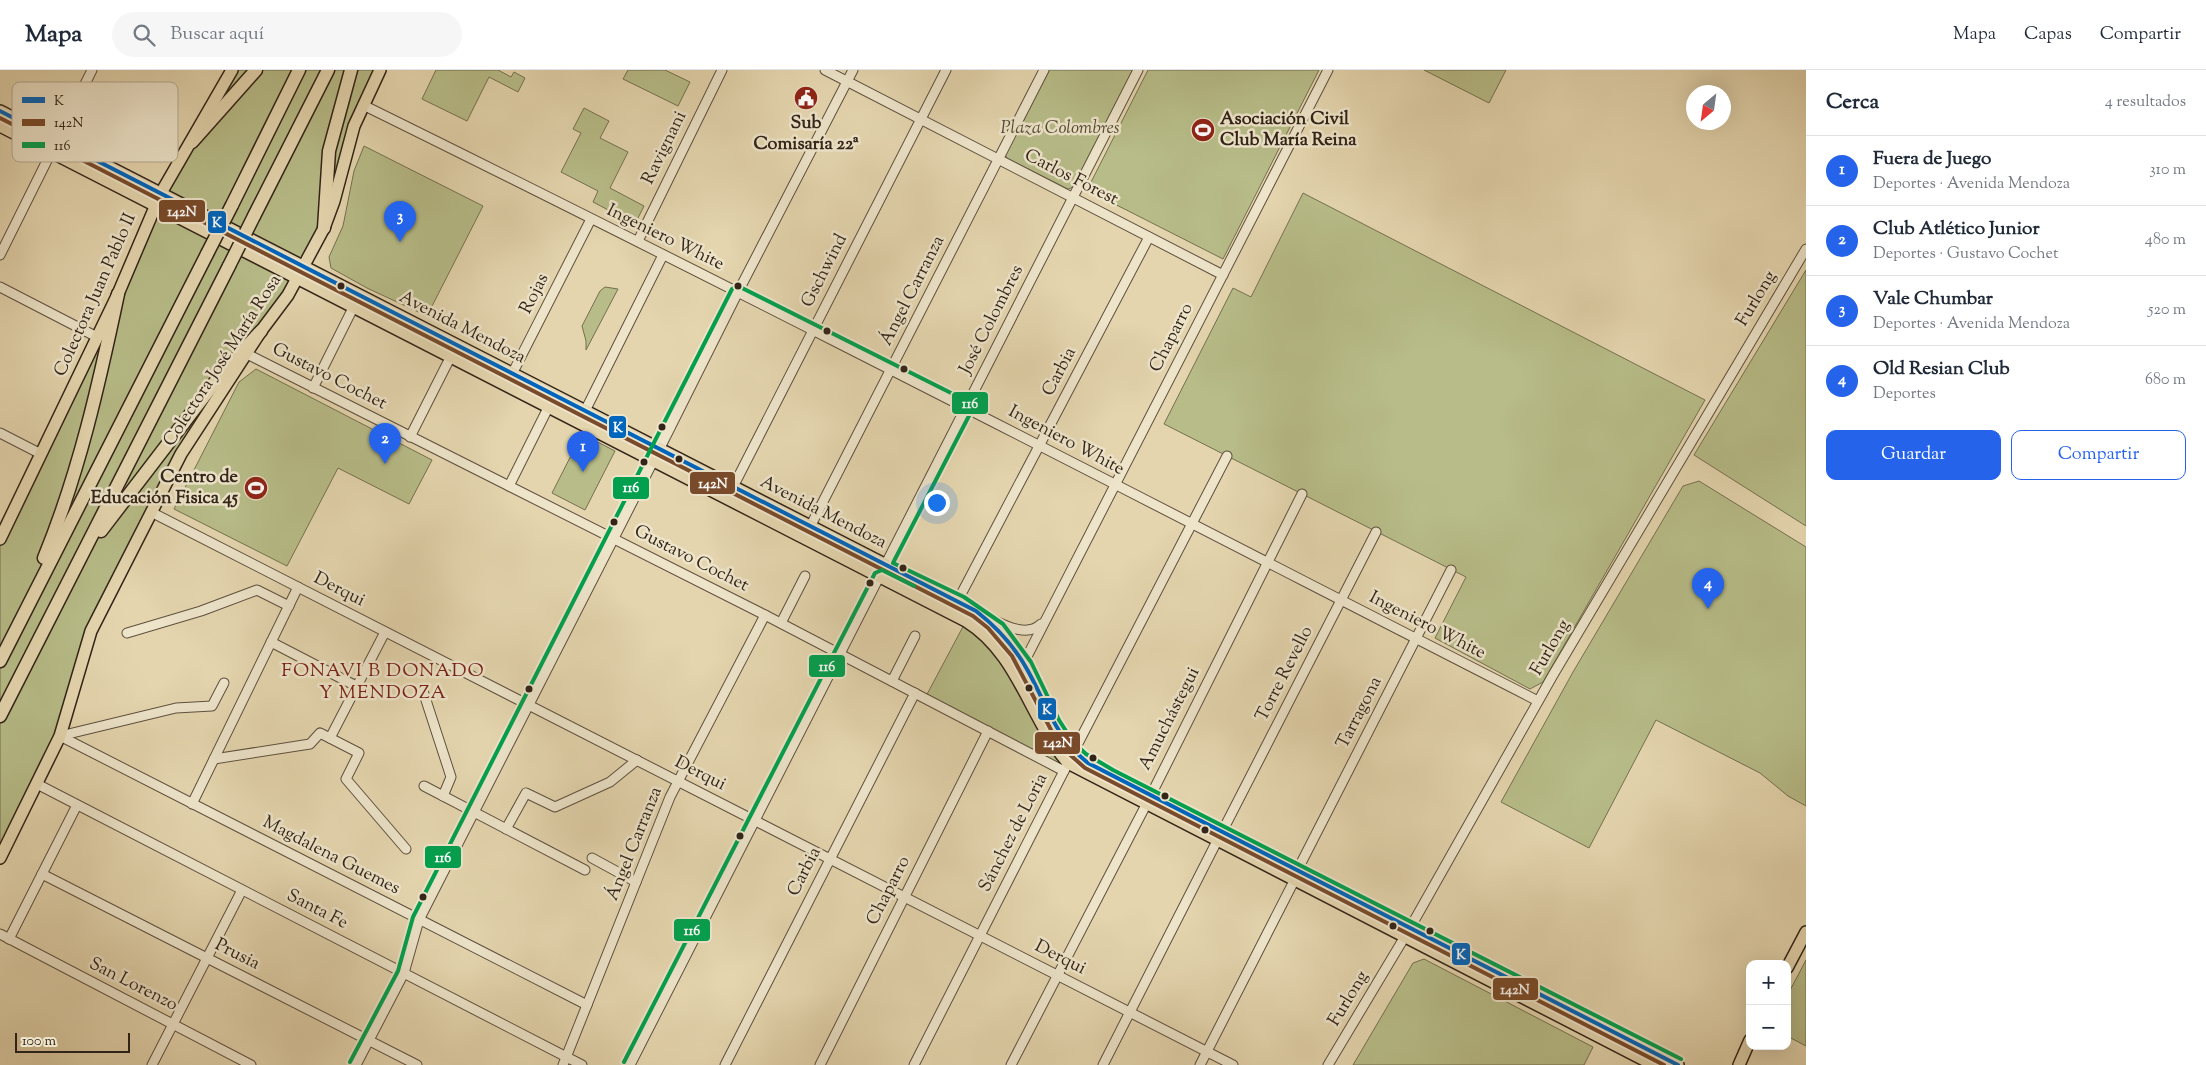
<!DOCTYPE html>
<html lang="es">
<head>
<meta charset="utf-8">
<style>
  body { margin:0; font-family:"Sorts Mill Goudy",serif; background:#f6f6f7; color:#1f2937 }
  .controls { position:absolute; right:15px; bottom:15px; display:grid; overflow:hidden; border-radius:10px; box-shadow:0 5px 20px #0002 }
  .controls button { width:45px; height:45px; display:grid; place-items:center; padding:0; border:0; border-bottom:1px solid #e0e1e3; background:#fff; color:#1f2937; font:25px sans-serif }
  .compass { position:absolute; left:1686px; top:15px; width:45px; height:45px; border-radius:50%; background:#fff; box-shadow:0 5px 20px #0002; rotate:209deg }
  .scale { position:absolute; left:15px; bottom:12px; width:115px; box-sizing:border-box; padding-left:5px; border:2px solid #322418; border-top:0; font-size:14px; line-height:18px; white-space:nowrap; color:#322418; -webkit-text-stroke:4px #ede4ca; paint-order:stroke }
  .you { position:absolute; left:936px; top:432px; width:18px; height:18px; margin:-12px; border:4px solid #fff; border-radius:50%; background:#1a73e8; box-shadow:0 0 0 8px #1a73e833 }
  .badge { display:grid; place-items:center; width:32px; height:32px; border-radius:50%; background:#2563eb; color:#fff; font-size:16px; font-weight:700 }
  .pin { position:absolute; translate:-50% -41px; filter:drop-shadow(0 1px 2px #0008) }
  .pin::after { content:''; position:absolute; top:26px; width:18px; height:15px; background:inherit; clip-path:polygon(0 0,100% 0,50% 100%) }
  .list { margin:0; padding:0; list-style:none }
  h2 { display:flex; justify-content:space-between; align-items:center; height:65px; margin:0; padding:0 20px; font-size:21px }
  h2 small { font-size:16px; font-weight:400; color:#747a83 }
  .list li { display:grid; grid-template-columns:32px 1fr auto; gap:15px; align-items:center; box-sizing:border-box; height:70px; padding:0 20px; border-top:1px solid #e0e1e3 }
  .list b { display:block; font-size:19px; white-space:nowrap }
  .list p { margin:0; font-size:16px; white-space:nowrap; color:#747a83 }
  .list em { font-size:16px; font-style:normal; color:#747a83 }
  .actions { display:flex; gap:10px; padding:15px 20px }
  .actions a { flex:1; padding:11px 0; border:1px solid #2563eb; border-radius:10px; text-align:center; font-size:18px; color:#2563eb }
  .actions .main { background:#2563eb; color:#fff }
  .icon { flex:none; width:28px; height:28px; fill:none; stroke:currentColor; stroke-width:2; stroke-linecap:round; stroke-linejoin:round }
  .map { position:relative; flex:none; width:1806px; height:995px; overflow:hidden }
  header { display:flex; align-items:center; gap:30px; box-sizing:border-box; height:70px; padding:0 25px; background:#fff; border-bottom:1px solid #e0e1e3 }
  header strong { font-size:24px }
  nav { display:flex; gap:28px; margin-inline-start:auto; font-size:18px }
  .search { width:350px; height:45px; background:#f6f6f7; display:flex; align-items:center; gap:12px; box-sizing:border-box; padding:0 18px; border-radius:28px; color:#747a83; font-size:19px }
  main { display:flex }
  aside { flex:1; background:#fff }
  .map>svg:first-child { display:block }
</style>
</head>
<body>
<header>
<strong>Mapa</strong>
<div class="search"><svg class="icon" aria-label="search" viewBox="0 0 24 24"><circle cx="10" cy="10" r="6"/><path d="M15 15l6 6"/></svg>Buscar aquí</div>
<nav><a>Mapa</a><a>Capas</a><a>Compartir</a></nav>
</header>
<main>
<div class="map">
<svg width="1806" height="995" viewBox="0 0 1806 995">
  <rect width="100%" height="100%" fill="#e4d5ae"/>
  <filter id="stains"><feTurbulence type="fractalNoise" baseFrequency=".004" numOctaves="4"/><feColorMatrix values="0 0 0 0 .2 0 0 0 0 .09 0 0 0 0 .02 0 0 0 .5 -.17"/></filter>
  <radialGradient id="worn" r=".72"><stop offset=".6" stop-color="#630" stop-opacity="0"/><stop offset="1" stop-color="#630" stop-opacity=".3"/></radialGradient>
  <g fill="#b7bc88" stroke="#747050">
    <polygon points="232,0 380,0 363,35 334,131 298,208 181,384 91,561 59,666 0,788 0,469 155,135"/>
    <polygon points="436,0 498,0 511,7 514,2 525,8 518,22 489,7 467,51 422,29"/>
    <polygon points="628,0 665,0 690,12 678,36 623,9"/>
    <polygon points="1047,0 1134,0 1074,117 1068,119 1007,88 1005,84"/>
    <polygon points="1148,0 1319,0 1223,189 1087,120"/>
    <polygon points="1424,0 1506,0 1489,33"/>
    <polygon points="584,38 609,51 600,68 628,82 610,118 644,136 635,154 593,132 598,121 561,102 581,63 573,59"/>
    <polygon points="364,76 483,136 427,246 367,218 331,198 329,187 343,156 354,101"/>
    <polygon points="1303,123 1705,330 1543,612 1530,619 1435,568 1466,507 1164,354 1233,218 1251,227"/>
    <polygon points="1806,200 1806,456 1694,385"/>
    <polygon points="605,217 618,219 586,280 586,271 582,256 600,221"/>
    <polygon points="256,299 432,390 409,434 338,398 287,496 174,439 239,312"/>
    <polygon points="582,364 615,381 585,440 552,423"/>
    <polygon points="1699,411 1806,477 1806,736 1788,726 1760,703 1656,650 1589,778 1501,732 1573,602 1683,416"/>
    <polygon points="966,551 977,558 1068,693 1064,701 925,628"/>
    <polygon points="1424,889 1593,977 1584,995 1353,995 1413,893"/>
    <polygon points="1806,890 1806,976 1787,966 1787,926"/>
  </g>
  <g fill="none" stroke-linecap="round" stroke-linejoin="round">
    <g stroke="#5e503e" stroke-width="11">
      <g id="minor">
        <polyline points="825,0 1223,205"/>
        <path d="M 363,35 C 757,229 1147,431 1538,631"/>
        <polyline points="638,171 722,0"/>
        <polyline points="0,185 92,0"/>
        <polyline points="0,217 97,267"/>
        <polyline points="247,284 765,545 1064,701"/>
        <polyline points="507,314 591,149"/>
        <polyline points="313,318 354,236"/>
        <polyline points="585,341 663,185"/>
        <polyline points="0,363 41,384"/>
        <polyline points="410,367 451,286"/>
        <polyline points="509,416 549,336"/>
        <polyline points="733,417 946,0"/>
        <polyline points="151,442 1233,995"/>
        <polyline points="810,457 1044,0"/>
        <polyline points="957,532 1149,167"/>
        <path d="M 989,548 C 1004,555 1027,568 1041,554"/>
        <polyline points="781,553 805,506"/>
        <polyline points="127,563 201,541 257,520 289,536"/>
        <polyline points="271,572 358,617"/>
        <polyline points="1017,606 1328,0"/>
        <polyline points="892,611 915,566"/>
        <polyline points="423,621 451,707 443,726"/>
        <polyline points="60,666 587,935"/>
        <polyline points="60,666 176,638 212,636 224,613"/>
        <polyline points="330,668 385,562"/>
        <polyline points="1072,685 1227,386"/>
        <polyline points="214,689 310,674 320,663 359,683 346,709 406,779"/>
        <polyline points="37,714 582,995"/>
        <polyline points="424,716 585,800"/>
        <polyline points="192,734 298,517"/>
        <polyline points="506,759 526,723 555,737 610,712 637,690"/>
        <polyline points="1222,762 1376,462"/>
        <polyline points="592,788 636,812"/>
        <polyline points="1297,801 1451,500"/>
        <polyline points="42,804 417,995"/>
        <polyline points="0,864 251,995"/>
        <polyline points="9,869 77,735"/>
        <polyline points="152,995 242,820"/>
        <polyline points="356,995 404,903 419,850 666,366 738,222 853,0"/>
        <polyline points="563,995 670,727 765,545"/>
        <polyline points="630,995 1138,0"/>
        <polyline points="725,995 915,623"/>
        <polyline points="820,995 988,661"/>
        <polyline points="914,995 1066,697"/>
        <polyline points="1011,995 1148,731 1302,424"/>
        <polyline points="1103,995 1217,771"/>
        <polyline points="1200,995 1294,811"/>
        <polyline points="1328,995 1410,858 1553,605 1806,179"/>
      </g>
    </g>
    <g stroke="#322418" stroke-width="14">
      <g id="major">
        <path d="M 0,41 L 976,541 C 1022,570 1038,626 1064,671 L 1074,682 L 1088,693 L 1678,995"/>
        <path d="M 0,56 L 966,551 C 1019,584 1029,648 1068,693 L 1654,995"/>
        <polyline points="0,469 118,224 161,123 232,0"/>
        <polyline points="0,788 60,666 91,561 181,384 261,261 288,225 324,158 334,131 354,56 380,0"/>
        <polyline points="1787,898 1806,862"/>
        <polyline points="1739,995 1750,970"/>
      </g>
    </g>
    <g stroke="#322418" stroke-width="15">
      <g id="highway">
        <polyline points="192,72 256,0"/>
        <polyline points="232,135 299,0"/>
        <polyline points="254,146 328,0"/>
        <polyline points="324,158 329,81 351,0"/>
        <polyline points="101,461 222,303 261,261"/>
        <path d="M 44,488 C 79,403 99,314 118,224"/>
        <polyline points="0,591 207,184"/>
        <polyline points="0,646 229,196"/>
      </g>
    </g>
    <use href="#minor" stroke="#ede4ca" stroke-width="9"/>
    <use href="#major" stroke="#e4d5ae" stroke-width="11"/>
    <use href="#highway" stroke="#e4d5ae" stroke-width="12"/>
    <g stroke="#322418" stroke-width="15" stroke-linecap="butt">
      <g id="highway-bridge">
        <polyline points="207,184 232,135"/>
        <polyline points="229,196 254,146"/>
      </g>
    </g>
    <use href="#highway-bridge" stroke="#e4d5ae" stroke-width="12"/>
    <g stroke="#ede4ca" stroke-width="8">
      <path id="bus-1" d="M 0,41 L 976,541 C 998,558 1015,577 1028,601 C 1048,637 1055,667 1088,693 L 1678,995"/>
    </g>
    <g stroke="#ede4ca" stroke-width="8">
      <polyline id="bus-2" points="0,48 973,546 988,558 1012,586 1059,675 1085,698 1664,995"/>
    </g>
    <g stroke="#ede4ca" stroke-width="8">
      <g id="bus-3">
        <polyline points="350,992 398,901 413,847 732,219 738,216 971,333 972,340 893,493 964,527 1003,554 1031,592 1059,650 1073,672 1086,684 1113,700 1681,989"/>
        <polyline points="624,992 875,503 882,500 914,516"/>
      </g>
    </g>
    <use href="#bus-1" stroke="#0065bd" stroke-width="4"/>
    <use href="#bus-2" stroke="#7a4b2a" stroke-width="4"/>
    <use href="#bus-3" stroke="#02a04e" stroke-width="4"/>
  </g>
  <defs>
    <g id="civic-disc" transform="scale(1.25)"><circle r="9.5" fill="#8f2418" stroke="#ede4ca"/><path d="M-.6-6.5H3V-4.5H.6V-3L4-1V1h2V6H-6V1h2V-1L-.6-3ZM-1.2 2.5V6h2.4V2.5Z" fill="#fff"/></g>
    <g id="stadium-disc" transform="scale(1.25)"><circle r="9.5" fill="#8f2418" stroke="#ede4ca"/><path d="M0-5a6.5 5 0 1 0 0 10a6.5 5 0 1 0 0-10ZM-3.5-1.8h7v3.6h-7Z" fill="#fff"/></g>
  </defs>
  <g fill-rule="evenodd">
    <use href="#civic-disc" x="806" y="28"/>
    <use href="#stadium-disc" x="1203" y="60"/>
    <use href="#stadium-disc" x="256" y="418"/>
  </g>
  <g fill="#322418" stroke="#ede4ca" stroke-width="2">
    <circle cx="341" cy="216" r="4.5"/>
    <circle cx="738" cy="216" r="4.5"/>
    <circle cx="827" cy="261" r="4.5"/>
    <circle cx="904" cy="299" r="4.5"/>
    <circle cx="662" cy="357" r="4.5"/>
    <circle cx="679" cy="389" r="4.5"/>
    <circle cx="644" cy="392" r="4.5"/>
    <circle cx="614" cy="452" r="4.5"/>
    <circle cx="903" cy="498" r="4.5"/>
    <circle cx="870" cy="513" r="4.5"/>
    <circle cx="1029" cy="618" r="4.5"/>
    <circle cx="529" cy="619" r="4.5"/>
    <circle cx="1093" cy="688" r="4.5"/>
    <circle cx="1165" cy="726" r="4.5"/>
    <circle cx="1205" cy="760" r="4.5"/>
    <circle cx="740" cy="766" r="4.5"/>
    <circle cx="423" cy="827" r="4.5"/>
    <circle cx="1393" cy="856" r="4.5"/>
    <circle cx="1430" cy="861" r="4.5"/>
  </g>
  <g text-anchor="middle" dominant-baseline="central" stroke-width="5" stroke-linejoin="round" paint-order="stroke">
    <g font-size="18" font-weight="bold" fill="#322418" stroke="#ede4ca" text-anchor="start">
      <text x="1220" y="50">Asociación Civil<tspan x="1220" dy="21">Club María Reina</tspan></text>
      <text x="806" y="54" text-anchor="middle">Sub<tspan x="806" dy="21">Comisaría 22ª</tspan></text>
      <text x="238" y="408" text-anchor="end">Centro de<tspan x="238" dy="21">Educación Fisica 45</tspan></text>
    </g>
    <g font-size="18" font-style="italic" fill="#534a34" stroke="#ede4ca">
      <text x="1060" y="59">Plaza Colombres</text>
    </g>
    <g font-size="18" fill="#322418" stroke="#ede4ca">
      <text transform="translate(665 78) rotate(-64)">Ravignani</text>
      <text transform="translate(1071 108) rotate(27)">Carlos Forest</text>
      <text transform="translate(665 168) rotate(26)">Ingeniero White</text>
      <text transform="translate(825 201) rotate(-63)">Gschwind</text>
      <text transform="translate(913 221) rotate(-63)">Ángel Carranza</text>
      <text transform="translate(535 224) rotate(-63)">Rojas</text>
      <text transform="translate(96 225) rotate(-66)">Colectora Juan Pablo II</text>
      <text transform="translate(1757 229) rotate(-59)">Furlong</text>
      <text transform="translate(992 250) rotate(-63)">José Colombres</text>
      <text transform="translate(462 258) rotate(27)">Avenida Mendoza</text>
      <text transform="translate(1172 268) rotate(-63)">Chaparro</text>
      <text transform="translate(223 291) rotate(-57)">Colectora José María Rosa</text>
      <text transform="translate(1060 302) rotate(-62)">Carbia</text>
      <text transform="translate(329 307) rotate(27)">Gustavo Cochet</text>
      <text transform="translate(1066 371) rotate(28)">Ingeniero White</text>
      <text transform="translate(823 443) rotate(27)">Avenida Mendoza</text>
      <text transform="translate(691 489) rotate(27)">Gustavo Cochet</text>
      <text transform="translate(339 520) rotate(27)">Derqui</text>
      <text transform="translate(1427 556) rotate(27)">Ingeniero White</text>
      <text transform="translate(1551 578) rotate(-60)">Furlong</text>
      <text transform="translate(1285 604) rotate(-63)">Torre Revello</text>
      <text transform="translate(1360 643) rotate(-63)">Tarragona</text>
      <text transform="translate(1170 649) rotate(-63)">Amuchástegui</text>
      <text transform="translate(700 704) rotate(27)">Derqui</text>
      <text transform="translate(1014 763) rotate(-63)">Sánchez de Loria</text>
      <text transform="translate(635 774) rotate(-68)">Ángel Carranza</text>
      <text transform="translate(331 786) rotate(27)">Magdalena Guemes</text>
      <text transform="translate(805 802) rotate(-63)">Carbia</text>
      <text transform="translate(889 821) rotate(-63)">Chaparro</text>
      <text transform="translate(317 840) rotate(27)">Santa Fe</text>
      <text transform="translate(237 885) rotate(27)">Prusia</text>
      <text transform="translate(1060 888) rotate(27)">Derqui</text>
      <text transform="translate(133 915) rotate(27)">San Lorenzo</text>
      <text transform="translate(1349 929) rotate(-59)">Furlong</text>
    </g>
    <g font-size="19" letter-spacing="1" fill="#7a1f14" stroke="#ede4ca">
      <text x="383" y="601">FONAVI B DONADO<tspan x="383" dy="22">Y MENDOZA</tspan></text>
    </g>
  </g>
  <rect x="12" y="12" width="166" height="80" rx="8" fill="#ede4ca" stroke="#b5aa95" stroke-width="1"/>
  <rect x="22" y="27" width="23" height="6" fill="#0065bd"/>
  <rect x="22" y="49" width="23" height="7" fill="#7a4b2a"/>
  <rect x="22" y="72" width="23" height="6" fill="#02a04e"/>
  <g font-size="14" fill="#322418">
    <text x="54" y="35">K</text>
    <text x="54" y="57">142N</text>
    <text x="54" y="80">116</text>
  </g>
  <g stroke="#ede4ca" stroke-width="2">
    <rect x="158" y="129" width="48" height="24" rx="5" fill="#7a4b2a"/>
    <rect x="207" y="140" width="20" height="24" rx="5" fill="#0065bd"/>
    <rect x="951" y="321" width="38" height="24" rx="5" fill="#02a04e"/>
    <rect x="608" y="345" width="19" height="24" rx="5" fill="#0065bd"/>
    <rect x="689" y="401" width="47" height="24" rx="5" fill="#7a4b2a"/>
    <rect x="612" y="406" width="38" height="24" rx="5" fill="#02a04e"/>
    <rect x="808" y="584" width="38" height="24" rx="5" fill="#02a04e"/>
    <rect x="1037" y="627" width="20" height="24" rx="5" fill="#0065bd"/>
    <rect x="1034" y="661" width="47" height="24" rx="5" fill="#7a4b2a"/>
    <rect x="424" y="775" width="38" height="24" rx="5" fill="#02a04e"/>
    <rect x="673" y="848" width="38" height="24" rx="5" fill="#02a04e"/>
    <rect x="1451" y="872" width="20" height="24" rx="5" fill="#0065bd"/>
    <rect x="1492" y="907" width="47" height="24" rx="5" fill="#7a4b2a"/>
  </g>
  <g font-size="14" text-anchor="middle" font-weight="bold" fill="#fff">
    <text x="182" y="146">142N</text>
    <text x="217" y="157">K</text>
    <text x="970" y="338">116</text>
    <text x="618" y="362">K</text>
    <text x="713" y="418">142N</text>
    <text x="631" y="422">116</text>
    <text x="827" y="601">116</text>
    <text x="1047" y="644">K</text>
    <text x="1058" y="677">142N</text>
    <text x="443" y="792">116</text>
    <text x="692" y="865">116</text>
    <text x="1461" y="889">K</text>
    <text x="1515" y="924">142N</text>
  </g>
  <rect width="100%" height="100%" filter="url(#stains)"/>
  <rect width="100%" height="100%" fill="url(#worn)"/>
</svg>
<div class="controls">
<button>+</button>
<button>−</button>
</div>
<svg class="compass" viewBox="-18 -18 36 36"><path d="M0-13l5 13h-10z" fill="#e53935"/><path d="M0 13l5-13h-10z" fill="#747a83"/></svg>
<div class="scale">100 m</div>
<div class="you"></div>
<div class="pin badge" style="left:583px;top:402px">1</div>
<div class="pin badge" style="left:385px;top:394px">2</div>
<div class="pin badge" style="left:400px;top:172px">3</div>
<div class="pin badge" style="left:1708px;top:539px">4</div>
</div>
<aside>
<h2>Cerca<small>4 resultados</small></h2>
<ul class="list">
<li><span class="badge">1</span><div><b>Fuera de Juego</b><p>Deportes · Avenida Mendoza</p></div><em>310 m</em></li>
<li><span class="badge">2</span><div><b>Club Atlético Junior</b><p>Deportes · Gustavo Cochet</p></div><em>480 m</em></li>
<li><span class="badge">3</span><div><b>Vale Chumbar</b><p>Deportes · Avenida Mendoza</p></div><em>520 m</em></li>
<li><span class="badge">4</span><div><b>Old Resian Club</b><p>Deportes</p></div><em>680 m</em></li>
</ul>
<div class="actions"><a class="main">Guardar</a><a>Compartir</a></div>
</aside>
</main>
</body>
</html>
